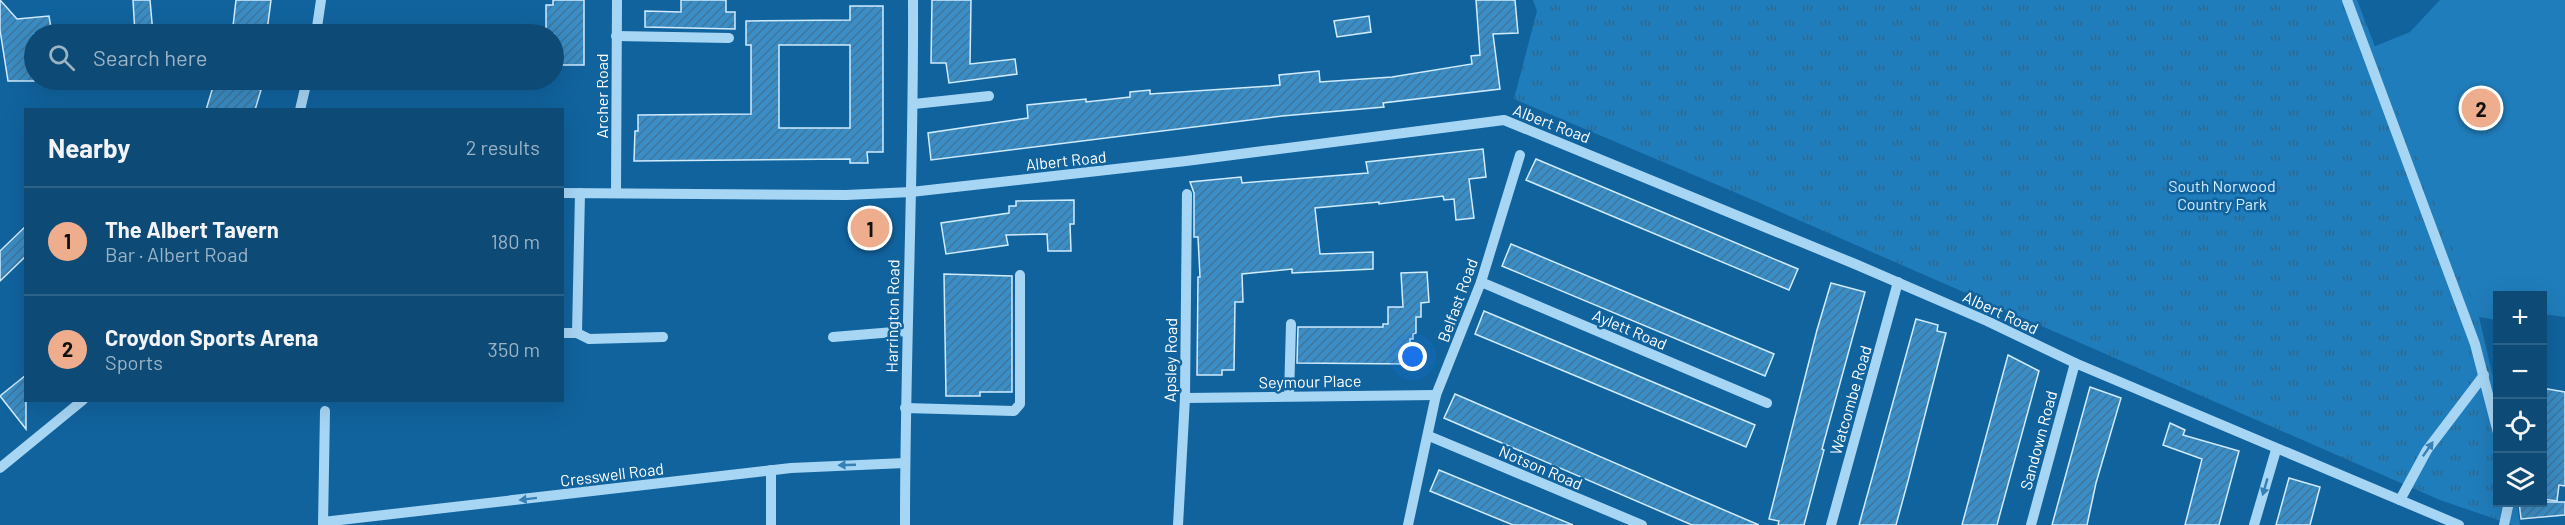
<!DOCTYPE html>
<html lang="en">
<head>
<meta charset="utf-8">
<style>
  body { margin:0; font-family:Barlow,sans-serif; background:#16517b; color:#f1f3f6 }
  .controls { position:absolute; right:18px; bottom:18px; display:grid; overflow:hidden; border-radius:0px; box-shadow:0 6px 24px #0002 }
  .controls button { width:54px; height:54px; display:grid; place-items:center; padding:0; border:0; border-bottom:2px solid #2d6288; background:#0d4a76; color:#f1f3f6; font:30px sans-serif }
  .you { position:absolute; left:1413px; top:357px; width:21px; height:21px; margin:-15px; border:4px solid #fff; border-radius:50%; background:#1a73e8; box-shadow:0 0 0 9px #1a73e833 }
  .badge { display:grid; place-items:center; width:39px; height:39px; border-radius:50%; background:#eead8d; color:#111; font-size:20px; font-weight:700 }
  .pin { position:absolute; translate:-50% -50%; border:3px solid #fff; box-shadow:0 2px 6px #0006 }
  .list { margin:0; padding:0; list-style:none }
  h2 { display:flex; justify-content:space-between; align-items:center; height:78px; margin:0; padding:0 24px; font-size:26px }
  h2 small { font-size:20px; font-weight:400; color:#9ab3c5 }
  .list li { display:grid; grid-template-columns:39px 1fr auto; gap:18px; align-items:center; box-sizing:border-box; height:108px; padding:0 24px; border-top:2px solid #2d6288 }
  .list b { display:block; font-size:22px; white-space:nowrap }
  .list p { margin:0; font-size:20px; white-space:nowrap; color:#9ab3c5 }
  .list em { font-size:20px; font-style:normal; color:#9ab3c5 }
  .icon { flex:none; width:33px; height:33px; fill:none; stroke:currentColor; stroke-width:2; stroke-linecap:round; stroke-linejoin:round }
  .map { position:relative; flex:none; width:2565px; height:525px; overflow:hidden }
  .search { position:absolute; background:#0d4a76; box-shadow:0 6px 24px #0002; left:24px; top:24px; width:540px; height:66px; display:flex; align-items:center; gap:15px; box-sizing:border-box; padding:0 21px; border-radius:33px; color:#9ab3c5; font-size:22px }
  .panel { position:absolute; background:#0d4a76; box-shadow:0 6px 24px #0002; left:24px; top:108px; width:540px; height:294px; border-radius:0px }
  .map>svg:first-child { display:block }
</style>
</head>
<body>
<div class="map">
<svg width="2565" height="525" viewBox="0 0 2565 525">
  <defs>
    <pattern id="park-tufts" width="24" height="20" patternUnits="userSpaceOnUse" patternTransform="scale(1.5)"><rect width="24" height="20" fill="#207dbb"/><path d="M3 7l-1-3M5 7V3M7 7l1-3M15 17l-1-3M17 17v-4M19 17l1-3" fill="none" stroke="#346789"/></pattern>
    <pattern id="building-hatch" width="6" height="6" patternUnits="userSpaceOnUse" patternTransform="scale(1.5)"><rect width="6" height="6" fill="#3a8dc5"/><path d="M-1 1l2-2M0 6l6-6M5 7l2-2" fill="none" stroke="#40769b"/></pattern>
  </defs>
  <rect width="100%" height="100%" fill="#11639e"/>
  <polygon fill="#207dbb" points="2440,0 2565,0 2565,317 2543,314 2542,296 2498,296 2497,320 2479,317 2373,47 2410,32"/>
  <polygon fill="url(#park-tufts)" points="1533,0 2357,0 2479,317 2497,395 2498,502 2517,503 2520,525 2513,525 2440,500 1746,197 1514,99 1537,11"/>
  <g fill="url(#building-hatch)" stroke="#d0ebfe" stroke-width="1.5" fill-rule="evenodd">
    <polygon points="0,0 17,19 49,16 52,34 34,34 34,81 8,81 0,30"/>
    <polygon points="133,0 150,0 153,34 135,34"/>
    <polygon points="236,0 271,0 267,31 233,26"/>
    <polygon points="553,0 584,0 584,65 554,65 554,34 546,34 546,5 553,5"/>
    <polygon points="681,0 726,0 726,12 735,12 735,29 645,27 645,11 681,12"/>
    <polygon points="932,0 971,0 970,64 1015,59 1017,74 949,83 946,63 931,63"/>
    <polygon points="1476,0 1515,0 1518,33 1493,34 1500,89 1383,103 1384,107 1282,116 931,160 928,133 1028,118 1027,105 1086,99 1086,102 1130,97 1130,92 1150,90 1150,94 1270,86 1280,85 1279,75 1319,71 1320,82 1392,77 1472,64 1471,56 1480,55"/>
    <path d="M 850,6 L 883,6 L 883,152 L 867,152 L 868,163 L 850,163 L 850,159 L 634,161 L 635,131 L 638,131 L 638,115 L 751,114 L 751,45 L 746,45 L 746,21 L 850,20 ZM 779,45 L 850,45 L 850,128 L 779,128 Z"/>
    <polygon points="1369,16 1371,32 1337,37 1334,21"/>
    <polygon points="215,80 226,80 261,90 255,110 206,110"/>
    <polygon points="1483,149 1486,177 1469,179 1474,218 1456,220 1454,199 1444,200 1443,196 1379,204 1379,202 1315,208 1320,254 1373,252 1373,269 1292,273 1292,269 1242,274 1243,302 1235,302 1234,370 1222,370 1222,375 1197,375 1198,277 1200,277 1198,237 1194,237 1194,193 1190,182 1241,177 1242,183 1368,173 1366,162"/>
    <polygon points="1536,159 1798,269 1789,290 1526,180"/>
    <polygon points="1074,200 1074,224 1070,224 1071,251 1048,251 1047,234 1006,235 1008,245 946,254 941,223 1009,213 1009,206 1016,206 1016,201"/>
    <polygon points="26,226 26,256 0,281 0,251"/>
    <polygon points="1511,244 1774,354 1765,376 1502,266"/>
    <polygon points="1427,272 1429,302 1421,303 1421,317 1416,317 1416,333 1413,334 1413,339 1410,339 1410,364 1297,363 1298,327 1383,327 1383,324 1388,324 1388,307 1403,307 1401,273"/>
    <polygon points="944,274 1012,276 1012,392 980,392 980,396 946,396"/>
    <polygon points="1831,283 1865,292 1822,449 1824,450 1804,525 1778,525 1779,521 1769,519 1817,330"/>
    <polygon points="1484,311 1755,425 1746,447 1475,334"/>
    <polygon points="1916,319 1938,325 1937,331 1946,333 1908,481 1896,525 1859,525"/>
    <polygon points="2008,355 2039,371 1997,525 1962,525"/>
    <polygon points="26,375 26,429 0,396"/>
    <polygon points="2090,387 2121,398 2096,483 2087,525 2052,525"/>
    <polygon points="2542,388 2565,392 2565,486 2559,485 2557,501 2542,499"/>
    <polygon points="1455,394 1717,507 1759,525 1692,525 1444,418"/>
    <polygon points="2170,423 2185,430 2183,435 2239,451 2219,525 2185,525 2202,459 2163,445"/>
    <polygon points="1439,470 1573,525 1513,525 1430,491"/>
    <polygon points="2289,478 2320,487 2310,525 2276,525"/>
    <polygon points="2519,502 2565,502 2565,515 2521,519"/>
  </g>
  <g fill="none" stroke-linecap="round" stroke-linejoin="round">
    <g stroke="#a7d6f5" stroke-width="10">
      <polyline points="2347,0 2475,344 2498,433"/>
      <polyline points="316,34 321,0"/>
      <polyline points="616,36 729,38"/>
      <polyline points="333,80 391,80"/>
      <polyline points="914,104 989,96"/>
      <polyline points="300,110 307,80"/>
      <polyline points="616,192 617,0"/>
      <polyline points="562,193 846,195 911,192 1186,161 1504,120 1855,264 1987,321 2075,363 2459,525"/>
      <polyline points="1481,282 1767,403"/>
      <polyline points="562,333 577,333 580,193"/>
      <polyline points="577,333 589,339 663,337"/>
      <polyline points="833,337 906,331"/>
      <polyline points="1289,396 1291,324"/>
      <polyline points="1185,398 1436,395"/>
      <polyline points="905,408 1014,411 1020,404 1020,275"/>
      <polyline points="1429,436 1642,525"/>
      <polyline points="0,468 83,400"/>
      <polyline points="771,470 771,525"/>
      <polyline points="2400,500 2427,450 2484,375"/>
      <polyline points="323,522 791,468 905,463"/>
      <polyline points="323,525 325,411"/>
      <path d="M 905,525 C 905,350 914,175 913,0"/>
      <polyline points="1178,525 1185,398 1187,194"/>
      <polyline points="1408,525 1436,395 1481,282 1520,155"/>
      <polyline points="1831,525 1898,282"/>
      <polyline points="2031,525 2075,363"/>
      <polyline points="2254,525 2276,450"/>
      <polyline points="2504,525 2509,502"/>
    </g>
  </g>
  <defs><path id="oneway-solid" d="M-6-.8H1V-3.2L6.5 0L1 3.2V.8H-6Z" transform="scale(1.5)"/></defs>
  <g fill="#3680b4">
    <use href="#oneway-solid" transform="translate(2428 449) rotate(-55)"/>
    <use href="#oneway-solid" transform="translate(847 465) rotate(178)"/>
    <use href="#oneway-solid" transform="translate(2265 487) rotate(106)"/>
    <use href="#oneway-solid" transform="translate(528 499) rotate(173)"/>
  </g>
  <g text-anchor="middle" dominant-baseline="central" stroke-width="5" stroke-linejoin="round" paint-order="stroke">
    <g font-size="16" fill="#fff" stroke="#11639e">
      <text transform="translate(601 96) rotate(-90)">Archer Road</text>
      <text transform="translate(1552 123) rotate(21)">Albert Road</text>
      <text transform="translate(1066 160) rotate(-6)">Albert Road</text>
      <text transform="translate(1457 300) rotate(-70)">Belfast Road</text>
      <text transform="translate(2001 312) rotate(25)">Albert Road</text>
      <text transform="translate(892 316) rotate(-89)">Harrington Road</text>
      <text transform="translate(1630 329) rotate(23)">Aylett Road</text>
      <text transform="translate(1170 360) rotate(-89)">Apsley Road</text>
      <text transform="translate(1310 381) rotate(-1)">Seymour Place</text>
      <text transform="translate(1850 400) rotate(-74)">Watcombe Road</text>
      <text transform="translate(2038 440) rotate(-75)">Sandown Road</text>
      <text transform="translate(1541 467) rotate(23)">Notson Road</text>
      <text transform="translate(612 474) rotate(-7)">Cresswell Road</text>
    </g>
    <g font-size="16" fill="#d0ebfe" stroke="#11639e">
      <text x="2222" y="185">South Norwood<tspan x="2222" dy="18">Country Park</tspan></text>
    </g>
  </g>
</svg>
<div class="controls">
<button>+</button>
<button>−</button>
<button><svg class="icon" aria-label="locate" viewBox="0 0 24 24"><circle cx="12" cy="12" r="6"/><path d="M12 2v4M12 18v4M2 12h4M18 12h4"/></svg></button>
<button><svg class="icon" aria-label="layers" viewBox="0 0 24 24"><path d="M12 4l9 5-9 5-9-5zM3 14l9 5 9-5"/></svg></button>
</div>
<div class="you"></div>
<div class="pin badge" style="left:870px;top:228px">1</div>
<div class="pin badge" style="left:2481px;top:108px">2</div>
<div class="search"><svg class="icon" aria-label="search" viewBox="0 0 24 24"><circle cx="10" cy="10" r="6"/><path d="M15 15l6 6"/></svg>Search here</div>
<section class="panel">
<h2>Nearby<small>2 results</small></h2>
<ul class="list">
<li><span class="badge">1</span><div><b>The Albert Tavern</b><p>Bar · Albert Road</p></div><em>180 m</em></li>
<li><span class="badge">2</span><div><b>Croydon Sports Arena</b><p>Sports</p></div><em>350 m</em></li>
</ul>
</section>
</div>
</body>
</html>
